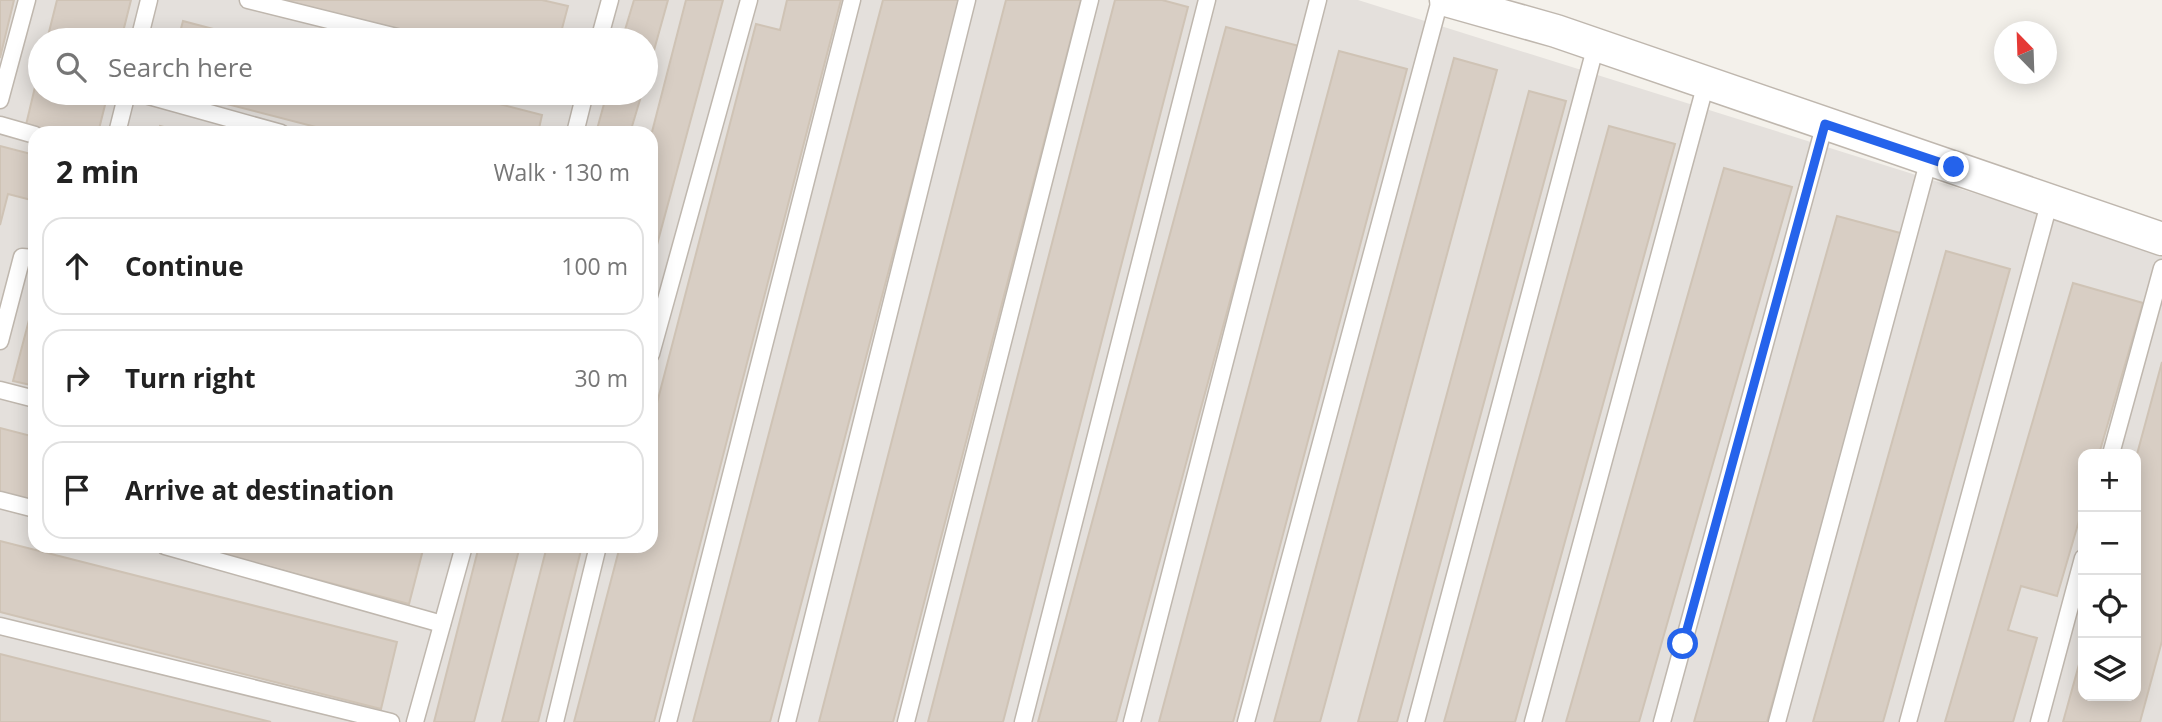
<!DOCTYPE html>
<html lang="en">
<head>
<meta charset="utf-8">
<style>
  body { margin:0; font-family:"Open Sans",sans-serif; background:#f2f2f2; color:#222 }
  .controls { position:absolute; right:21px; bottom:21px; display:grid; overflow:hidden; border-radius:14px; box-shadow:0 4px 18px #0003 }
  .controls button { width:63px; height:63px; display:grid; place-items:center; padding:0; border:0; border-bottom:2px solid #e0e0e0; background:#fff; color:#222; font:35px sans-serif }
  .compass { position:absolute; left:1994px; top:21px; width:63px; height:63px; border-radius:50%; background:#fff; box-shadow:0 4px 18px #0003; rotate:337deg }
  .stop { position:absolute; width:21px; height:21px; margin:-16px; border:5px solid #2563eb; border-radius:50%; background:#fff }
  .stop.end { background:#2563eb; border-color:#fff; box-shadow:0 2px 7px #0008 }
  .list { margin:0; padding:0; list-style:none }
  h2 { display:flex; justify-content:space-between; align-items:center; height:91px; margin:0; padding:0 28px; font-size:30px }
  h2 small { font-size:23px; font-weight:400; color:#767676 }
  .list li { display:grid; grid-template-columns:46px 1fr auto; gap:21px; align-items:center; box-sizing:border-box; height:98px; margin:0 14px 14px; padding:0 14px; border:2px solid #e0e0e0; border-radius:21px }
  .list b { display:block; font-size:26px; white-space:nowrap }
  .list em { font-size:23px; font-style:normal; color:#767676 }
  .icon { flex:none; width:38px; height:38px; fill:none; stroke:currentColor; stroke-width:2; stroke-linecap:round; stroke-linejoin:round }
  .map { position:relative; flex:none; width:2162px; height:722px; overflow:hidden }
  .search { position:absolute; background:#fff; box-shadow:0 4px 18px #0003; left:28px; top:28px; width:630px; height:77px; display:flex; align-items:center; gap:18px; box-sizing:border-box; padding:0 24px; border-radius:38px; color:#767676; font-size:26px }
  .panel { position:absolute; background:#fff; box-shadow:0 4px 18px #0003; left:28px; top:126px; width:630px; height:427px; border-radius:21px }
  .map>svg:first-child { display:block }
</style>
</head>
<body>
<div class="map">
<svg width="2162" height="722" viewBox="0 0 2162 722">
  <rect width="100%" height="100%" fill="#f4f1eb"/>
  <path fill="#e4e0dc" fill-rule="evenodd" d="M 0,0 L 1358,0 L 2162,252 L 2162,722 L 0,722 ZM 40,40 L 646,40 L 646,93 L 40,93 ZM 35,133 L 651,133 L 651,546 L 35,546 ZM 2083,454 L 2136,454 L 2136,696 L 2083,696 Z"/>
  <g fill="#d8cec4" stroke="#cfc3b5" stroke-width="2">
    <polygon points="0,0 14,0 0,58"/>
    <polygon points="57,0 131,0 121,40 47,40"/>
    <polygon points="253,0 542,0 568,6 559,40 414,40"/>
    <polygon points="634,0 668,0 646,79 646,40 622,40"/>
    <polygon points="686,0 723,0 651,267 651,136"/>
    <polygon points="787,0 841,0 654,722 574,722 620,546 651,546 651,426 756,24 780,30"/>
    <polygon points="883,0 960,0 770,722 693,722"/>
    <polygon points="1006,0 1081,0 893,722 819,722"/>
    <polygon points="1115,0 1162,0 1188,7 1003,722 928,722"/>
    <polygon points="183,21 255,40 178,40"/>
    <polygon points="1226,27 1299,46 1116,722 1038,722"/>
    <polygon points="1339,51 1407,69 1233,722 1159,722"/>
    <polygon points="1454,58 1497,70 1320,722 1274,722"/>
    <polygon points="40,66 40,93 108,93 98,133 41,133 25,129"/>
    <polygon points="1529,91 1566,101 1397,722 1358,722"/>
    <polygon points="184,93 457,93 542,115 538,133 339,133"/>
    <polygon points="607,93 642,93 630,133 596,133"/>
    <polygon points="160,126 187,133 158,133"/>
    <polygon points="1609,126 1675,144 1515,722 1444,722"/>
    <polygon points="0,146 35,155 35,201 8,194 0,225"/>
    <polygon points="1724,168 1792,187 1639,722 1566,722"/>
    <polygon points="1837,216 1904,234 1767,722 1694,722"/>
    <polygon points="1946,251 2010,269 1883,722 1813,722"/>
    <polygon points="2073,283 2143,303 2099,454 2083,454 2083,507 2057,596 2021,586 2008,630 2037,638 2013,722 1945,722"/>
    <polygon points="29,320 35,322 35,386 13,381"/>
    <polygon points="2162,362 2162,641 2140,722 2063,722 2083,650 2083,696 2136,696 2136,458"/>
    <polygon points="0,428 35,437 35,505 0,495"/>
    <polygon points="0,541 397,642 381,709 0,612"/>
    <polygon points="191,546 424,546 409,604"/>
    <polygon points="479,546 520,546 474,722 434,722"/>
    <polygon points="547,546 582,546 538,722 502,722"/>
    <polygon points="0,654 271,722 0,722"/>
  </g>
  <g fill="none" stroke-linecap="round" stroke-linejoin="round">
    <g stroke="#bfb7ae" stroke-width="19">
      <g id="lane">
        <polyline points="248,0 409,40"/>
        <polyline points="139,40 149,0"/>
        <polyline points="599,40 610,0"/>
        <polyline points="138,93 281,133"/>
        <polyline points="0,100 27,0"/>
        <polyline points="0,125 35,135"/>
        <polyline points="117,133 127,93"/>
        <polyline points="575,133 585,93"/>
        <polyline points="0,341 22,257 35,258"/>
        <polyline points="651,354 749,0"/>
        <polyline points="0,390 35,399"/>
        <polyline points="2111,454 2162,268"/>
        <polyline points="0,500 35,509"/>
        <polyline points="165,546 442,624"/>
        <polyline points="0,626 391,722"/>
        <polyline points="415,722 464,546"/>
        <polyline points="555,722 598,546"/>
        <polyline points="668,722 852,0"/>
        <polyline points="787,722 967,0"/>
        <polyline points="906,722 1090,0"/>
        <polyline points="1023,722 1207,0"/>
        <polyline points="1132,722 1318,0"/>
        <polyline points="1246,722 1440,0"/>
        <polyline points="1416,722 1596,45"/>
        <polyline points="1533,722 1706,83"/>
        <polyline points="1662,722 1825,123"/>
        <polyline points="1777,722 1929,159"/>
        <polyline points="1908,722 2050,200"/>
        <polyline points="2039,722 2083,558"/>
      </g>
    </g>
    <g stroke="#bfb7ae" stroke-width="35">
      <polyline id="street" points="1446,0 1556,31 2162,239"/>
    </g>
    <use href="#lane" stroke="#fff" stroke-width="16"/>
    <use href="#street" stroke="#fff" stroke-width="32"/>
  </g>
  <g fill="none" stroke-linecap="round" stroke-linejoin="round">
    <polyline stroke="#2563eb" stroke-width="9" points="1683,644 1825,124 1954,167"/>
  </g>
</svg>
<div class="controls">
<button>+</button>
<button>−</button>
<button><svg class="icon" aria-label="locate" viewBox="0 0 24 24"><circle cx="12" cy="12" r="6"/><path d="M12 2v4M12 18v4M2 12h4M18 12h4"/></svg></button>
<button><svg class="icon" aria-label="layers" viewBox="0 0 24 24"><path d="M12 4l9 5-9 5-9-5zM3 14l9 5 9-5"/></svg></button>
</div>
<svg class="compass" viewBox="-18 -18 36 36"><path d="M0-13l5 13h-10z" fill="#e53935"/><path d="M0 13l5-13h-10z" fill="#767676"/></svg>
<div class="stop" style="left:1683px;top:644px"></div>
<div class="stop end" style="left:1954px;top:167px"></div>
<div class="search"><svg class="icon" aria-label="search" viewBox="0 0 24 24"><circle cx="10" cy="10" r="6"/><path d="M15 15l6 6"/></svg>Search here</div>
<section class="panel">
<h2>2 min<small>Walk · 130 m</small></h2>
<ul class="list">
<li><svg class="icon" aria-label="ahead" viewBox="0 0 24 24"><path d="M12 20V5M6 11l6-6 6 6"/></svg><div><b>Continue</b></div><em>100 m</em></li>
<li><svg class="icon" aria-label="right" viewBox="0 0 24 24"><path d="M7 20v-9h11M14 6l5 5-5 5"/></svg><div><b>Turn right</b></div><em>30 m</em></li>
<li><svg class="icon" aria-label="arrive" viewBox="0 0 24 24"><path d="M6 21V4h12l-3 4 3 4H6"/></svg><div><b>Arrive at destination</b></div></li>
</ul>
</section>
</div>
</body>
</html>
